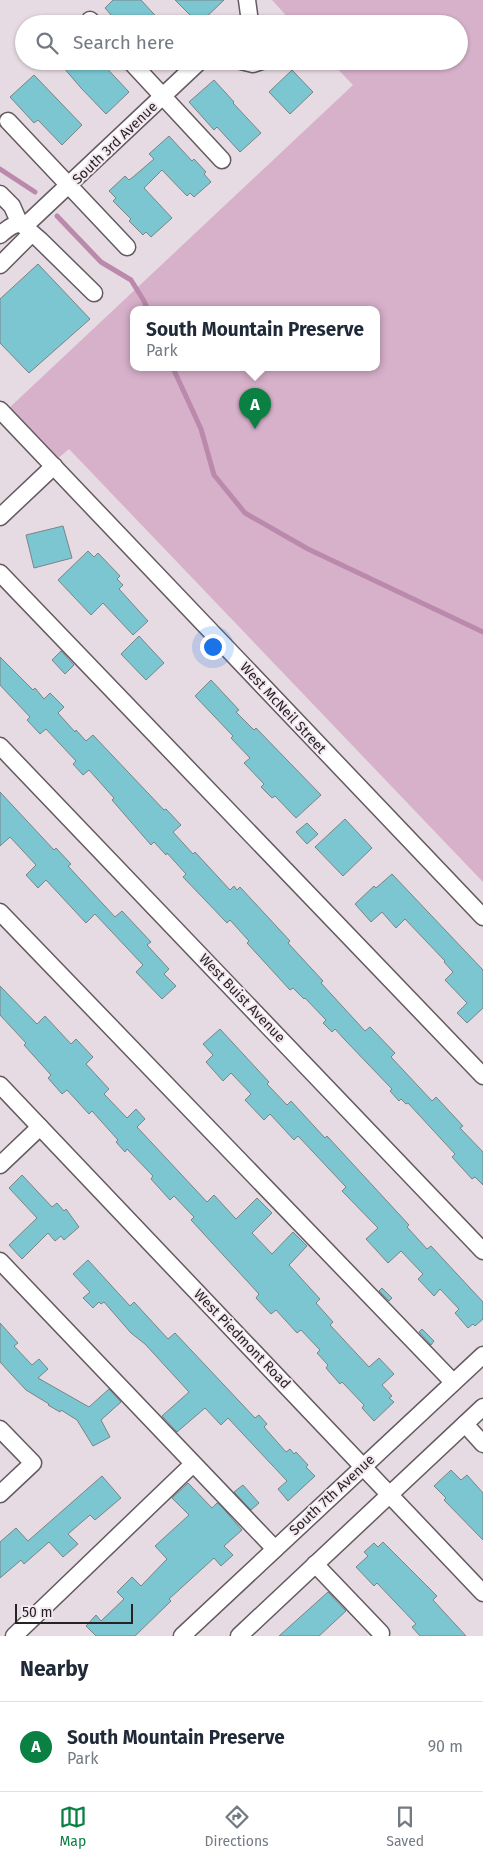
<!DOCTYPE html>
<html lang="en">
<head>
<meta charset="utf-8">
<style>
  body { margin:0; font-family:"Fira Sans",sans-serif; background:#f6f6f7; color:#1f2937 }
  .scale { position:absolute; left:15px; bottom:12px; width:118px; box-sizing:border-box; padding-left:5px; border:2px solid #272325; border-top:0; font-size:14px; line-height:18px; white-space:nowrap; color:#272325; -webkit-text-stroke:4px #f3e8ef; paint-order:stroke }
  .you { position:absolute; left:212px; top:646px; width:18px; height:18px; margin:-12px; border:4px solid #fff; border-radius:50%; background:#1a73e8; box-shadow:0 0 0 8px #1a73e833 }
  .badge { display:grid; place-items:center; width:32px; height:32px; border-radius:50%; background:#0b8043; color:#fff; font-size:16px; font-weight:700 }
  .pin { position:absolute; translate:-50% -41px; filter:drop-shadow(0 1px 2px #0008) }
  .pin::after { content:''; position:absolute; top:26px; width:18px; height:15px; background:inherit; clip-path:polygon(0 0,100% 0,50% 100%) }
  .popup { position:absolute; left:130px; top:306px; width:250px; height:65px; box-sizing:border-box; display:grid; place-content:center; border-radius:10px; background:#fff; filter:drop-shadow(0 1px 4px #0005); font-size:16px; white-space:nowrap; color:#747a83 }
  .popup b { font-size:19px; color:#1f2937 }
  .popup::after { content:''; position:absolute; left:50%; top:100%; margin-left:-10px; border:10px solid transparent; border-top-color:#fff }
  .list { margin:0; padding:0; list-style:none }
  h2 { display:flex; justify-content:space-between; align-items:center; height:65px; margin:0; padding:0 20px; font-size:21px }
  h2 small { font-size:16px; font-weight:400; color:#747a83 }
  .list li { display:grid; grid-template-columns:32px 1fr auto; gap:15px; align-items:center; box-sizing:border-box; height:90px; padding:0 20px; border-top:1px solid #e0e1e3 }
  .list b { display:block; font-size:19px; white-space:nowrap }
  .list p { margin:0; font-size:16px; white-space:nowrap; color:#747a83 }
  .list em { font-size:16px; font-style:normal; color:#747a83 }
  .icon { flex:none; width:28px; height:28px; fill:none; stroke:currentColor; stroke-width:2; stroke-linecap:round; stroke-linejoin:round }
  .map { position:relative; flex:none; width:483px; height:1636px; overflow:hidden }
  .search { position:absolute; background:#fff; box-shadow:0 1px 4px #0004; left:15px; right:15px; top:15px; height:55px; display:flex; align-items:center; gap:12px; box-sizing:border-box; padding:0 18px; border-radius:28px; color:#747a83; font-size:19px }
  .sheet { height:155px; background:#fff }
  nav { display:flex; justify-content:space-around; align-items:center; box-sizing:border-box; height:70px; border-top:1px solid #e0e1e3; background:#fff; font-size:14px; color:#747a83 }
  nav a { display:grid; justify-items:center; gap:2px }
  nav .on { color:#0b8043 }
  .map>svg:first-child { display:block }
</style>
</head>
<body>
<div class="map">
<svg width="483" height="1636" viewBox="0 0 483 1636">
  <rect width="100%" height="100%" fill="#e6dbe2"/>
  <path fill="#d7b1ca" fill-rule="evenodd" d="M 272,0 L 483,0 L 483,882 L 69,449 L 55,461 L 8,409 L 353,85 L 330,61 L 459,61 L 459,24 L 294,24 ZM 134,310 L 376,310 L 376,368 L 134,368 Z"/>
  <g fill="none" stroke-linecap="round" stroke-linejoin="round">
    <g stroke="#bb89ac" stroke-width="5">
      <polyline points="0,169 35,192"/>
      <polyline points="57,216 101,262 131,280 144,301 148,310"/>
      <polyline points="173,368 201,429 214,475 245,513 308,549 483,632"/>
    </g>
  </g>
  <g fill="#7bc6d1" stroke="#798587">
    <polygon points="113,0 141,0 163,24 119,24 105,8"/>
    <polygon points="175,0 224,0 199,24"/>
    <polygon points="58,61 100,61 129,92 106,114 81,88"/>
    <polygon points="292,70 313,92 290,114 269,92"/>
    <polygon points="34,75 82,125 62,145 38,120 34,123 10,97"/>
    <polygon points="214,80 234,102 233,103 261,133 240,152 217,127 214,130 189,102"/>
    <polygon points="169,136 192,161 194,159 206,172 204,174 211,182 194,197 190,193 187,196 162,170 144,188 172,218 151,237 146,232 143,235 129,221 131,219 113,201 116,198 109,191 125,176 129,180 133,177 154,159 149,154"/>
    <polygon points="38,264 90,319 29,373 0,343 0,299"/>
    <polygon points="63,526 72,558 34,568 26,535"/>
    <polygon points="88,551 94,557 98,553 120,576 117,579 123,585 119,589 148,621 133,635 103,603 91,615 58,580"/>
    <polygon points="139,636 164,663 146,680 121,654"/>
    <polygon points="61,651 74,665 65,674 52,660"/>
    <polygon points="0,657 33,690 35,688 44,699 50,693 64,707 58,713 75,732 76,730 86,741 93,735 164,810 166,809 181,825 173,832 193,854 195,852 230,890 234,886 237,890 240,887 290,941 288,943 323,981 321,983 365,1031 370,1027 395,1053 391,1057 432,1101 436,1097 463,1126 460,1128 483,1152 483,1185 475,1177 472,1179 452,1157 455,1154 408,1103 406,1104 401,1099 399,1101 390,1091 392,1089 345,1040 335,1029 332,1032 323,1023 326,1020 305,998 304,999 293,988 290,990 247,943 249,941 230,920 227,923 183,877 186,874 167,853 166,855 154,842 151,845 112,800 114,798 89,770 83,775 73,764 76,761 46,729 40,734 27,720 30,717 0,685"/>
    <polygon points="211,680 239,710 236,712 254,730 256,728 321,795 296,818 275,796 272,798 261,787 264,784 244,763 250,758 231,738 233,736 195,696"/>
    <polygon points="0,792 54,850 56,848 71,864 68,866 115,917 122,911 151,942 147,945 169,969 164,974 176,986 162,999 136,972 143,965 95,914 86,923 46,880 38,888 26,875 36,865 10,837 0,846"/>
    <polygon points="345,819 372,848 343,876 315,847"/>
    <polygon points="307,823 318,834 307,844 296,832"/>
    <polygon points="392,874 483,970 483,1008 467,1023 457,1013 467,1003 445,980 453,972 444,962 445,961 405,919 396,928 382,912 371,922 355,904 374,886 376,888"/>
    <polygon points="0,986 37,1024 45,1016 71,1044 76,1039 93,1057 86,1064 109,1089 104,1094 127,1118 136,1109 145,1119 137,1127 207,1202 214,1195 236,1219 257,1198 272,1213 252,1233 272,1254 293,1232 307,1246 289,1265 320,1299 316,1303 333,1322 330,1325 369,1367 379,1358 394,1374 382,1385 392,1396 389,1398 394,1402 374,1421 362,1408 364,1405 342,1382 340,1384 326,1368 328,1365 317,1353 320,1350 301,1330 297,1333 276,1310 271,1314 256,1298 259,1294 191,1220 194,1217 174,1196 170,1200 151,1179 153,1176 127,1149 125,1152 116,1142 118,1140 92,1111 89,1114 67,1090 62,1094 48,1078 51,1075 24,1045 26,1043 0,1015"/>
    <polygon points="220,1029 269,1082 267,1084 287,1105 291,1101 325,1138 327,1136 409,1225 407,1227 427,1249 431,1246 483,1302 483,1319 475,1326 473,1324 468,1328 455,1313 459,1309 440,1289 434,1296 418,1279 423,1274 401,1251 388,1263 366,1239 378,1228 342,1191 346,1187 298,1136 294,1140 270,1114 264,1120 245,1100 251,1094 231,1073 223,1081 206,1062 213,1055 203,1044"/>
    <polygon points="22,1175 52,1207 57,1203 64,1211 66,1209 79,1227 64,1240 61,1236 55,1241 48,1233 22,1259 9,1245 37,1218 9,1188"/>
    <polygon points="88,1260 130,1306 134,1302 168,1339 175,1333 255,1418 259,1415 267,1424 264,1427 286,1452 290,1449 294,1454 296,1452 308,1465 306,1467 315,1476 288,1501 278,1489 287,1481 228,1418 221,1425 205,1408 177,1432 162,1416 189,1392 145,1344 131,1333 104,1302 101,1304 99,1302 93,1308 83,1298 90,1292 73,1274"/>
    <polygon points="382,1288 392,1298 389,1301 379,1291"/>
    <polygon points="0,1323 18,1343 14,1346 32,1365 39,1359 48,1369 38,1378 89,1407 109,1389 121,1402 101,1420 110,1437 93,1446 77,1420 61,1410 60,1412 48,1405 49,1404 26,1390 0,1362"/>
    <polygon points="422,1329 434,1341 431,1345 419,1332"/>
    <polygon points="451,1470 461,1480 467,1475 483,1493 483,1540 444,1500 446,1498 434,1486"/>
    <polygon points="102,1476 121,1498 95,1520 90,1515 68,1534 78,1544 63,1557 49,1542 24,1564 21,1560 0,1578 0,1542 16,1528 28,1541"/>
    <polygon points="188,1483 212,1508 217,1503 220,1505 242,1530 224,1546 233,1555 221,1566 214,1558 169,1599 171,1601 135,1636 96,1636 86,1626 96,1615 101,1621 124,1599 117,1592 132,1577 141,1586 167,1559 155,1546 189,1515 172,1498"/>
    <polygon points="243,1485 259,1503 251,1510 234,1492"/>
    <polygon points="383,1542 437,1596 433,1600 466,1636 420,1636 412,1627 416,1624 377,1583 374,1586 356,1567 368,1556 364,1552 374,1543 378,1547"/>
    <polygon points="328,1592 346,1611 319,1636 279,1636"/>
  </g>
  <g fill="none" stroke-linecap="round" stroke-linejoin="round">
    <g stroke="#645b61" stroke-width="19">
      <g id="minor">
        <polyline points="247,0 250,22"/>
        <polyline points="90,20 94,24"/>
        <polyline points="130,61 222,160"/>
        <polyline points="241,61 253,64 262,61"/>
        <polyline points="8,121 127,247"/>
        <polyline points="0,194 12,206 19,222 40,240 94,293"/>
        <path d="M 0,235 C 9,227 16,222 28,223"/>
        <polyline points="0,265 28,237 28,223 200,61"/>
        <polyline points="0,410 483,917"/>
        <polyline points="0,517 54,466"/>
        <polyline points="0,573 483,1076"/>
        <polyline points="0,746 483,1251"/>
        <polyline points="0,912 453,1382"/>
        <polyline points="0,1085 483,1593"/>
        <polyline points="0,1165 40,1127"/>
        <polyline points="0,1261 275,1549"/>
        <polyline points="465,1424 483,1444"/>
        <polyline points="0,1429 33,1463 0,1494"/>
        <polyline points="315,1564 381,1633"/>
        <polyline points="14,1636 193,1464"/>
        <polyline points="182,1636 483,1355"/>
        <polyline points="239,1636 483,1407"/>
      </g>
    </g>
    <use href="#minor" stroke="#fff" stroke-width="16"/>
  </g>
  <g text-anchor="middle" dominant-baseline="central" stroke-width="4" stroke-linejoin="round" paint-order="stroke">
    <g font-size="14" fill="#272325" stroke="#f3e8ef">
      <text transform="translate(115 143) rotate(-44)">South 3rd Avenue</text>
      <text transform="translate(283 708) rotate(47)">West McNeil Street</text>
      <text transform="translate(242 998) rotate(46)">West Buist Avenue</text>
      <text transform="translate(242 1339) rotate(46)">West Piedmont Road</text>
      <text transform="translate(332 1495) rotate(-43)">South 7th Avenue</text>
    </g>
  </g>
</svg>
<div class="scale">50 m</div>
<div class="you"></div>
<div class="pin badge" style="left:255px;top:429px">A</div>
<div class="popup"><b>South Mountain Preserve</b>Park</div>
<div class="search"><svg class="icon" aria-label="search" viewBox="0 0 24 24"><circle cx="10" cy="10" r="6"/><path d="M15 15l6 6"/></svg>Search here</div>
</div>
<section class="sheet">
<h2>Nearby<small></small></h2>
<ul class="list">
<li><span class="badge">A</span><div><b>South Mountain Preserve</b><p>Park</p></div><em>90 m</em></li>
</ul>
</section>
<nav>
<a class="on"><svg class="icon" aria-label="map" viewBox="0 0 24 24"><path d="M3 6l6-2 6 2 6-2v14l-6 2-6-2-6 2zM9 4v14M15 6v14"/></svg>Map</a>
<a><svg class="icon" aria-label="directions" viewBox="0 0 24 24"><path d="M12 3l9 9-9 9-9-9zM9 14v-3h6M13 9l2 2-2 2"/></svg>Directions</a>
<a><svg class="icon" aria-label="saved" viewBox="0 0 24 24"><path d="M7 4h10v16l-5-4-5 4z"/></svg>Saved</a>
</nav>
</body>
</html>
